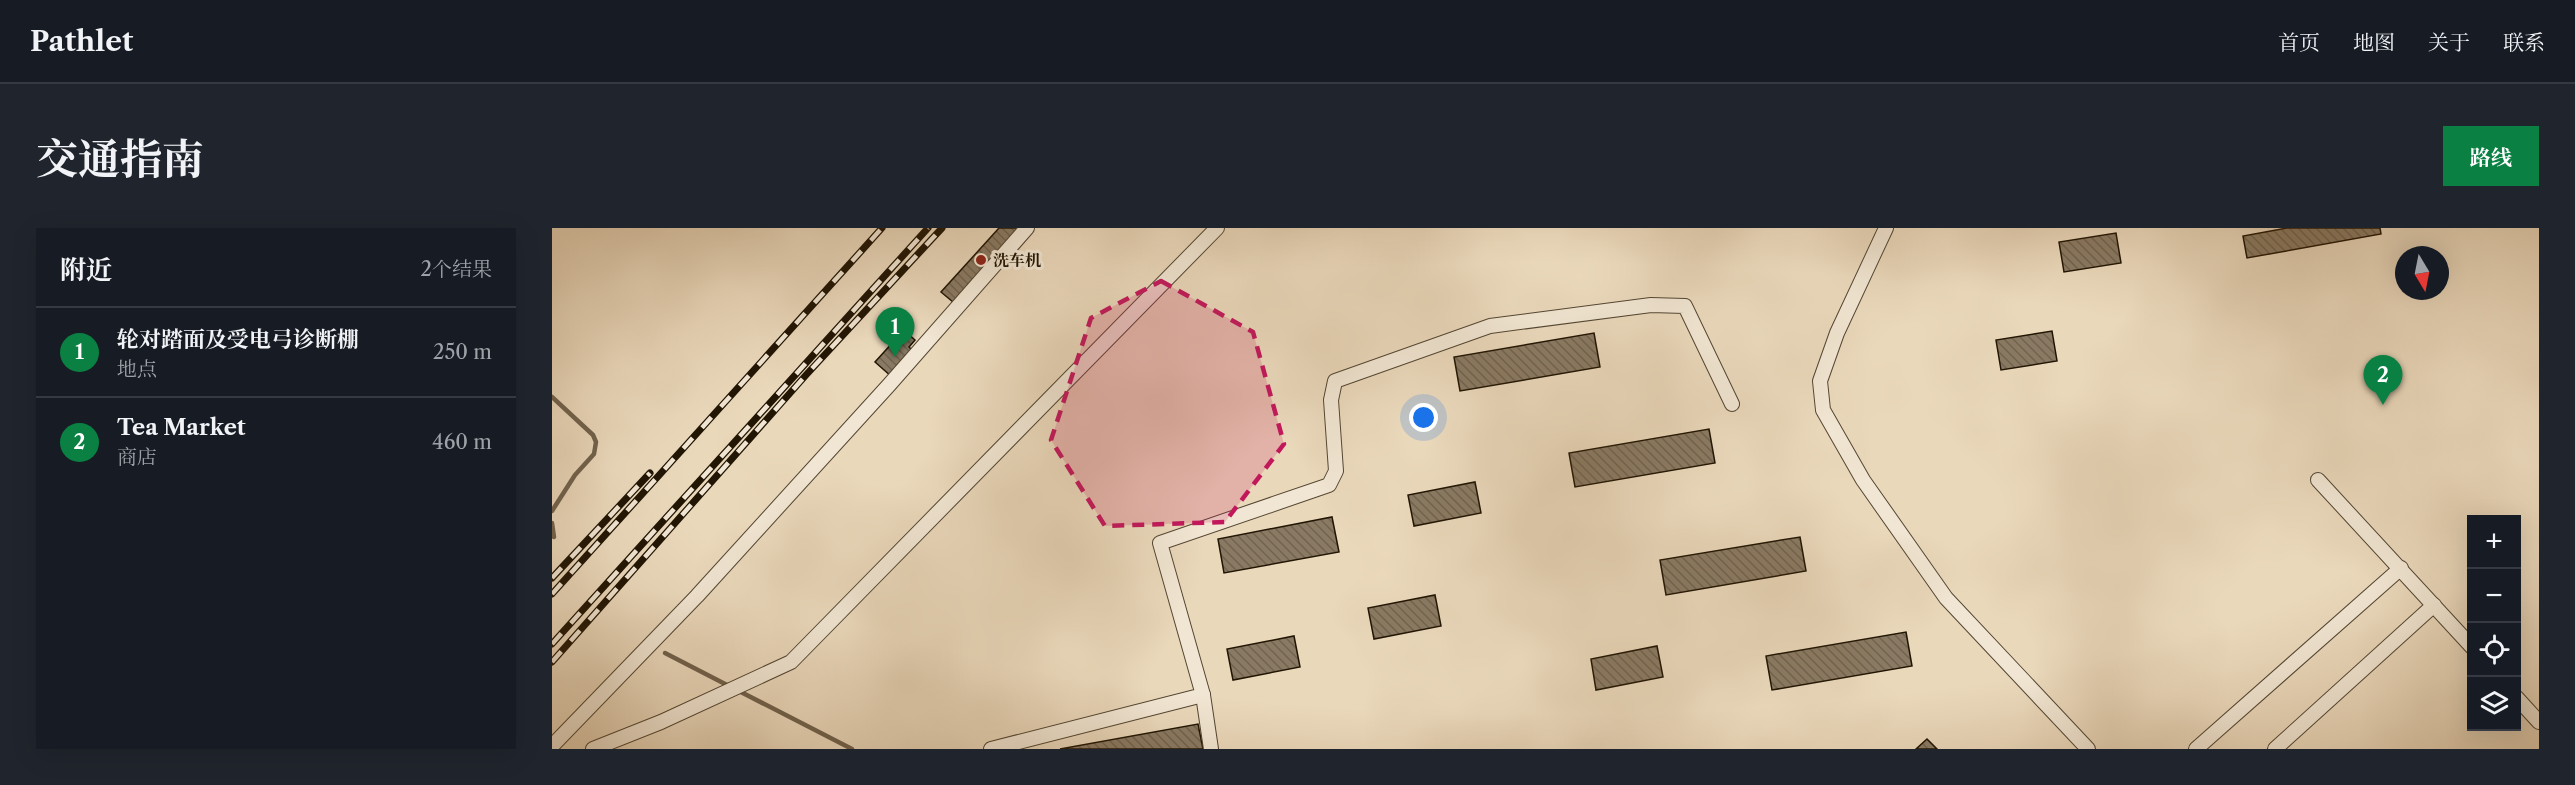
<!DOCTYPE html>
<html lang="zh">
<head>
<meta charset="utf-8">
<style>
  body { margin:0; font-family:"Libre Caslon Text","Noto Serif SC",serif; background:#20242c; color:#f1f3f6 }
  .controls { position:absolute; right:18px; bottom:18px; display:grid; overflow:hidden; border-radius:0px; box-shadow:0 6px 24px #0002 }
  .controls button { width:54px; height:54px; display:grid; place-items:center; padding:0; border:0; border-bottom:2px solid #363941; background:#171b24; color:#f1f3f6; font:30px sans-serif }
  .compass { position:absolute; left:1843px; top:18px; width:54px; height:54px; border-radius:50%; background:#171b24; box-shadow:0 6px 24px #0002; rotate:170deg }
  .you { position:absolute; left:872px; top:190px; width:21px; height:21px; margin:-15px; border:4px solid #fff; border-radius:50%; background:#1a73e8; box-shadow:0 0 0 9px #1a73e833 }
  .badge { display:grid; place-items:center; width:39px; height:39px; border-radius:50%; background:#0b8043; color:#fff; font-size:20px; font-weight:700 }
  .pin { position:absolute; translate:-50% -50px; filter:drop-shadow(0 2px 3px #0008) }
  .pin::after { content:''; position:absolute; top:32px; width:21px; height:18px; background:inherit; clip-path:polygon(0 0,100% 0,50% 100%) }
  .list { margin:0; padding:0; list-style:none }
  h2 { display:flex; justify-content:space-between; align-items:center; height:78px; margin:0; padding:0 24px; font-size:26px }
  h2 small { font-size:20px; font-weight:400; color:#9ea1a6 }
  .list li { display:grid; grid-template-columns:39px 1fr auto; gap:18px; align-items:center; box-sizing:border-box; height:90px; padding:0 24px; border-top:2px solid #363941 }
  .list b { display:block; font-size:22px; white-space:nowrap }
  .list p { margin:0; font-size:20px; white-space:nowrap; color:#9ea1a6 }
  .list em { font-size:20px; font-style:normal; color:#9ea1a6 }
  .icon { flex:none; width:33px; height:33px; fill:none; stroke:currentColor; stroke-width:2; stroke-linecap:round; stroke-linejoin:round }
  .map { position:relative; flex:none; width:1987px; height:521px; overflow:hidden; border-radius:0px }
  header { display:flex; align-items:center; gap:36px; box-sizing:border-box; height:84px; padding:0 30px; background:#171b24; border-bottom:2px solid #363941 }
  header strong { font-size:28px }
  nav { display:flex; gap:33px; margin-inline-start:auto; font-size:21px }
  .intro { display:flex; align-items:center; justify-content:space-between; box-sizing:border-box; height:144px; padding:0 36px }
  h1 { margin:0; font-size:42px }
  .button { padding:15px 27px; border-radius:0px; background:#0b8043; color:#fff; font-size:21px; font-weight:700 }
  main { display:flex; gap:36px; padding:0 36px }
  aside { flex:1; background:#171b24; border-radius:0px; box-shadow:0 6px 24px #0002 }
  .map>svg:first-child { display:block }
</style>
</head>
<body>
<header>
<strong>Pathlet</strong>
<nav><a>首页</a><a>地图</a><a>关于</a><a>联系</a></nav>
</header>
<div class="intro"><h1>交通指南</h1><a class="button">路线</a></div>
<main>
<aside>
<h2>附近<small>2个结果</small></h2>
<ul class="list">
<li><span class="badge">1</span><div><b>轮对踏面及受电弓诊断棚</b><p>地点</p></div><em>250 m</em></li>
<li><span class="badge">2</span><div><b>Tea Market</b><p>商店</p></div><em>460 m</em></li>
</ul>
</aside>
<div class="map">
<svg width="1987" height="521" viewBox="0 0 1987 521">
  <defs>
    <pattern id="building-back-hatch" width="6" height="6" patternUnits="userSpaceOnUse" patternTransform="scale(1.5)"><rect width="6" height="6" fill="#8a7a63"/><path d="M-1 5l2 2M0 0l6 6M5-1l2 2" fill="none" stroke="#70634f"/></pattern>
  </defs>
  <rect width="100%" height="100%" fill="#ead8bb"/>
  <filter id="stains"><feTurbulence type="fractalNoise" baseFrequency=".00333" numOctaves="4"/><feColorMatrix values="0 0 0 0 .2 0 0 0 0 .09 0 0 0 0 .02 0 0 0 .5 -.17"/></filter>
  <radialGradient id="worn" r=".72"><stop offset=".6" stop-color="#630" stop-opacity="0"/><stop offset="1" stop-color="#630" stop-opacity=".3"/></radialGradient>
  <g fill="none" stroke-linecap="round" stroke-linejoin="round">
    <g stroke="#71624d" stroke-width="4.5">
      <polyline points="0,169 41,207 44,214 42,226 23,247 0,283"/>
      <polyline points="0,295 2,309"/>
      <polyline points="113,425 177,458"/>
      <polyline points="185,462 300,521"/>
    </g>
  </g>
  <g fill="url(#building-back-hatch)" stroke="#211504" stroke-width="1.5">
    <polygon points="447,0 468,0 401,74 389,64"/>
    <polygon points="1735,0 1828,0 1829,6 1695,30 1691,8"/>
    <polygon points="1564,5 1569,35 1512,44 1507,14"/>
    <polygon points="352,102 363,112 357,119 362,124 340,149 323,134"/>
    <polygon points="1500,103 1505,133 1449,142 1444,112"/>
    <polygon points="1042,105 1048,139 908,163 902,129"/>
    <polygon points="1157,201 1163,235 1023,259 1017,225"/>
    <polygon points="923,254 929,285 862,298 856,267"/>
    <polygon points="780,289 787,324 672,345 666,311"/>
    <polygon points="1248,309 1254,343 1114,367 1108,332"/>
    <polygon points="883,367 889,398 822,411 816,380"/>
    <polygon points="1354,404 1360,438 1220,462 1214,428"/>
    <polygon points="742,408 748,439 681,452 675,421"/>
    <polygon points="1105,418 1111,449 1044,462 1039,431"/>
    <polygon points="646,496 651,521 508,521"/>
    <polygon points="1375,511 1385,521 1364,521"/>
  </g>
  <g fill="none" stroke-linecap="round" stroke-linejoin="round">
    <g stroke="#534632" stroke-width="16">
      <g id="minor">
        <polyline points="1334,0 1285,105 1268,153 1271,182 1311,252 1394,370 1536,521"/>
        <polyline points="1766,252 1920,419"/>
        <polyline points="651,467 659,521"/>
        <polyline points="1964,469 1987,494"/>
        <polyline points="0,518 145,368 337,157 475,0"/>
        <polyline points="41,521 109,494 239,434 665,0"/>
        <polyline points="439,521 651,467 608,315 777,257 784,243 779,172 783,153 938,98 1099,77 1133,78 1180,176"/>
        <polyline points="1644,521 1849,340"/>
        <polyline points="1723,521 1882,377"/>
      </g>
    </g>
    <use href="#minor" stroke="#f1e6d3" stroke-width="14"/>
    <g stroke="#211504" stroke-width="7">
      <g id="rail">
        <polyline points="0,350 98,245"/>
        <polyline points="0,366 330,0"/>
        <polyline points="0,416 376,0"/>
        <polyline points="0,434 254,147 390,0"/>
      </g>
    </g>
    <use href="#rail" stroke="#f1e6d3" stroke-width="4.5" stroke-dasharray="14" stroke-linecap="butt"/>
  </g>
  <path fill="#c2185b" fill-opacity="0.2" stroke="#c2185b" stroke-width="4.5" stroke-dasharray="12 8" stroke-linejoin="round" d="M 609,53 L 701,104 L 732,216 L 673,294 L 553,298 L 499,212 L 539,90 Z"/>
  <circle fill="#8f2418" stroke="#f1e6d3" stroke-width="2" cx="429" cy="32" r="6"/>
  <g text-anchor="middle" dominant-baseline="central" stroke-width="6" stroke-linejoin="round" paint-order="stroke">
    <g font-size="16" font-weight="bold" fill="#211504" stroke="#f1e6d3" text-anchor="start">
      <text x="441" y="32">洗车机</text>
    </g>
  </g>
  <rect width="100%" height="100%" filter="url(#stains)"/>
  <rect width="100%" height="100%" fill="url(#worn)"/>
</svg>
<div class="controls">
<button>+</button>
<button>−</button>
<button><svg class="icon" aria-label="locate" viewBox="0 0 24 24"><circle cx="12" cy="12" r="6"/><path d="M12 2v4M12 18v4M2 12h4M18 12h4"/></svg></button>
<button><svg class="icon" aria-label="layers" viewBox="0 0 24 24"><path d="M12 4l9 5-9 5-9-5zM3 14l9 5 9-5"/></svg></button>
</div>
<svg class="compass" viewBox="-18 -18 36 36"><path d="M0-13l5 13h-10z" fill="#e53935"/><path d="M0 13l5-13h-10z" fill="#9ea1a6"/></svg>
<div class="you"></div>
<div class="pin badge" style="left:343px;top:129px">1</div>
<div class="pin badge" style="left:1831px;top:177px">2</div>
</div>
</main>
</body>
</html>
